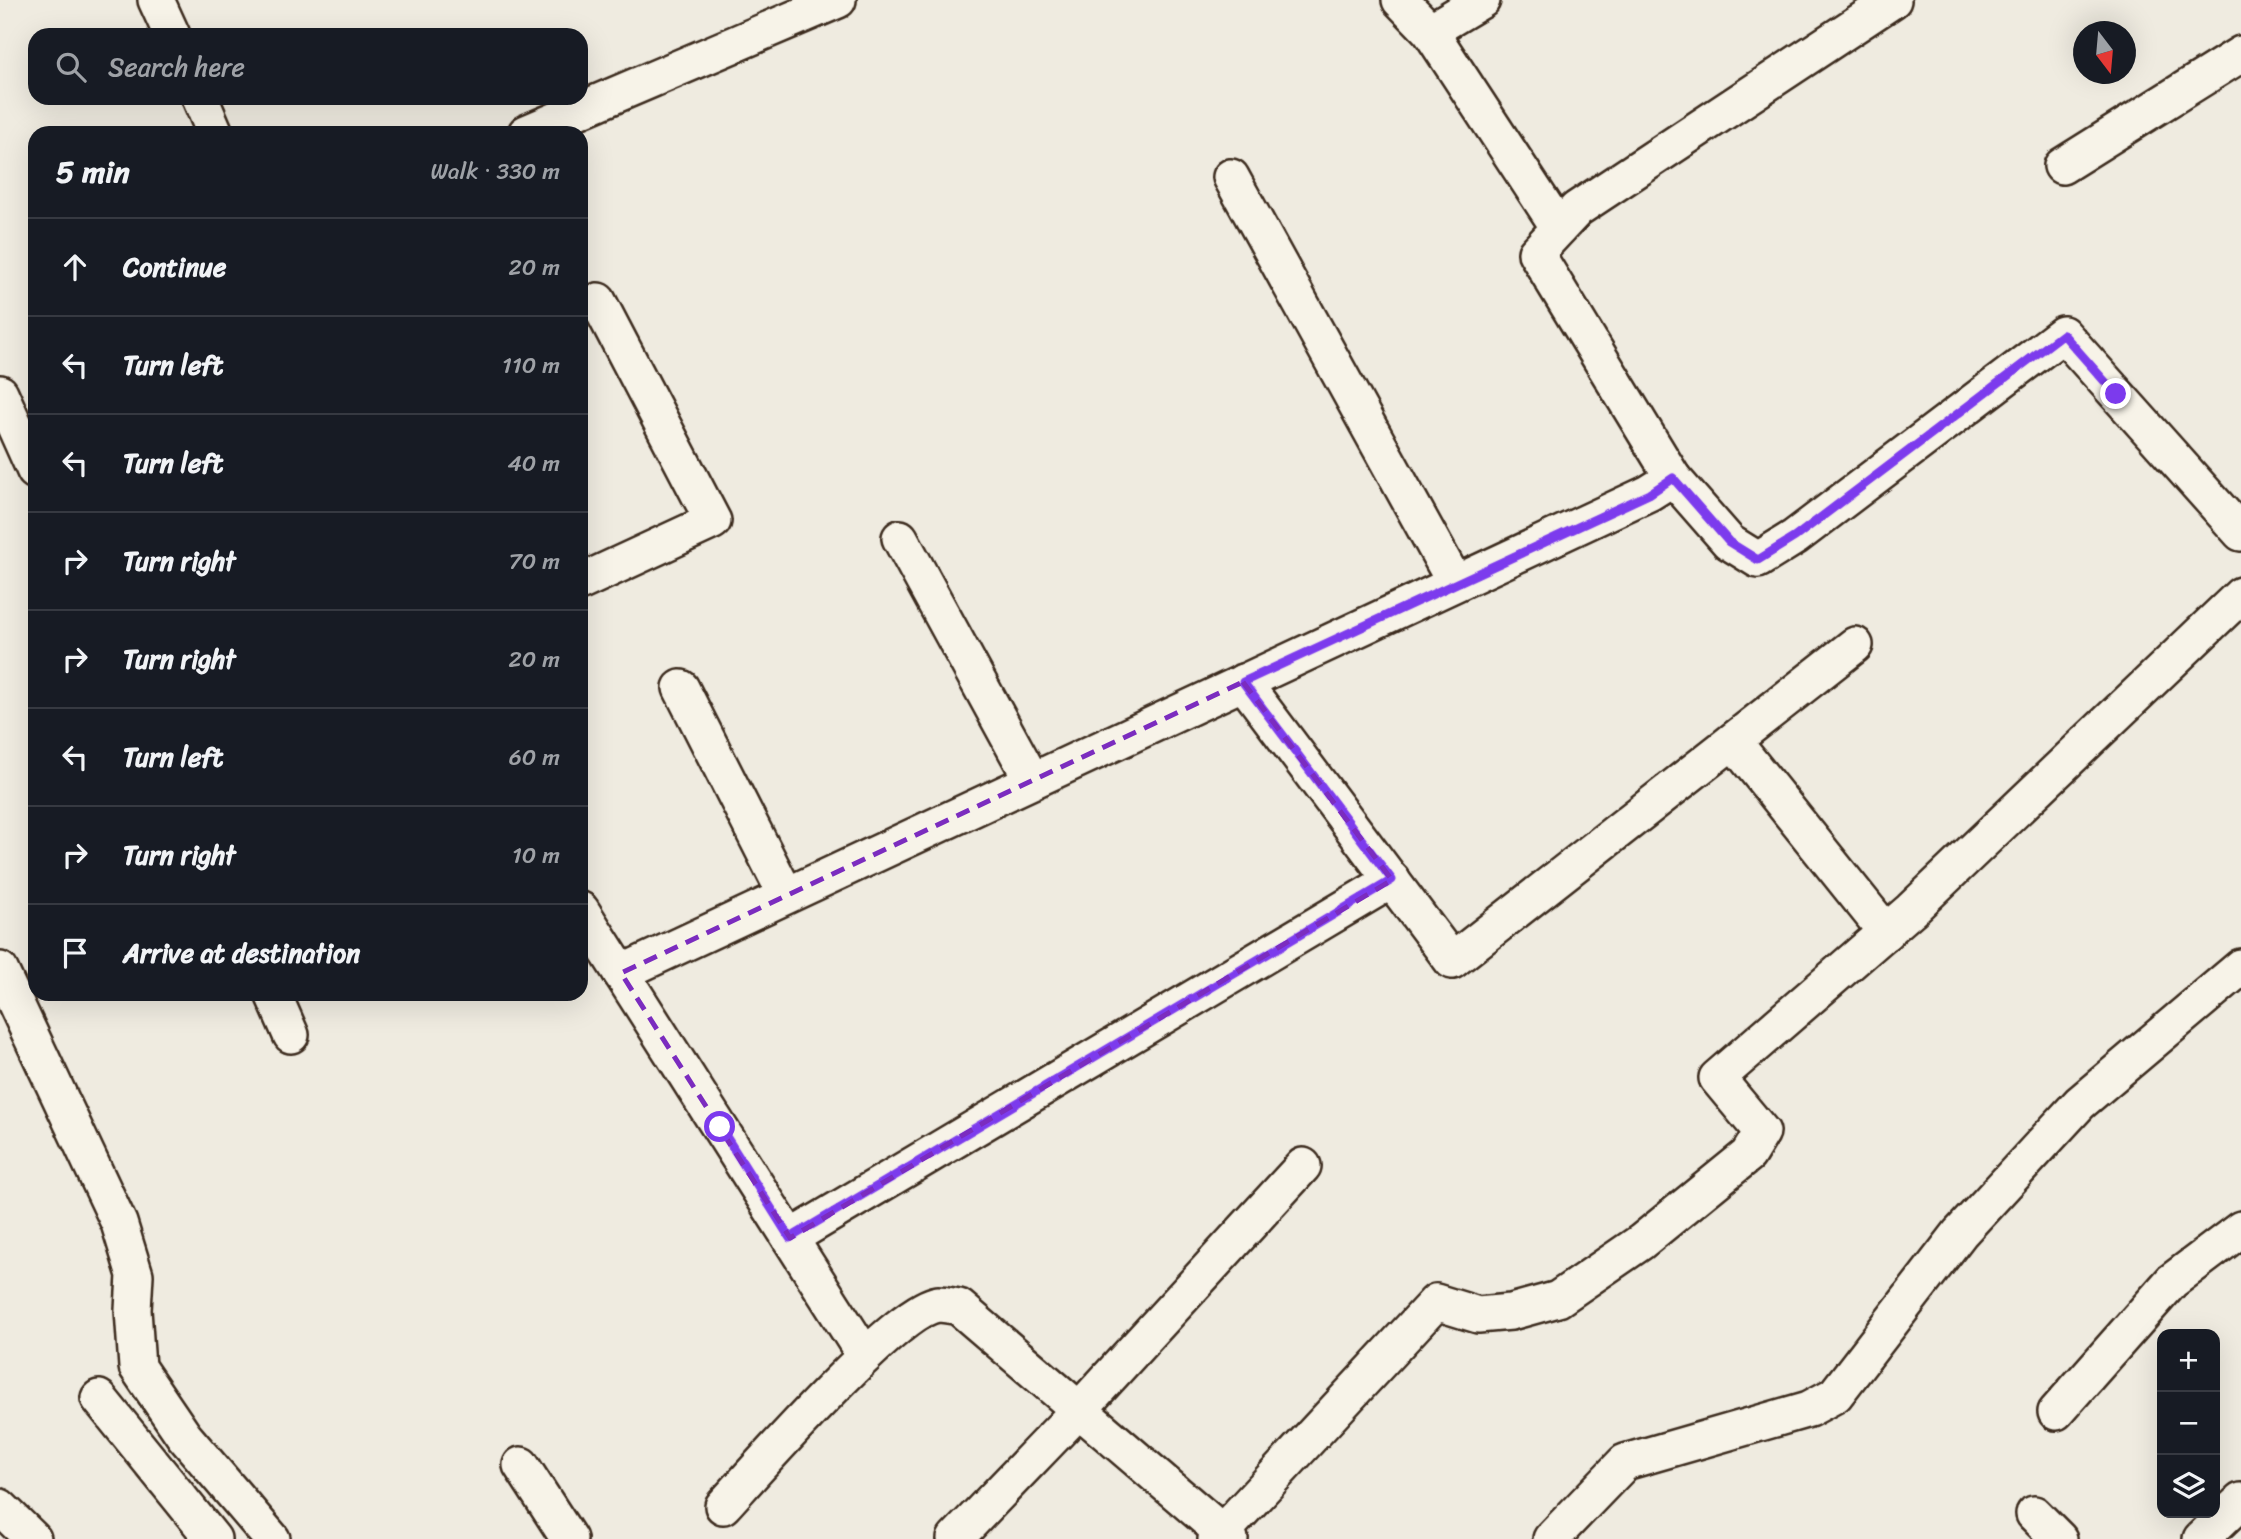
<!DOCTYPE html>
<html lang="en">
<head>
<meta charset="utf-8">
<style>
  body { margin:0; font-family:Sriracha,sans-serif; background:#20242c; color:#f1f3f6 }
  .controls { position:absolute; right:21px; bottom:21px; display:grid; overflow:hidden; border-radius:14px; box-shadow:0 7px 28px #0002 }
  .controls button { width:63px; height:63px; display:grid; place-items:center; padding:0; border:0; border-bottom:2px solid #363941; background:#171b24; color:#f1f3f6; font:35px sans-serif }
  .compass { position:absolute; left:2073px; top:21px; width:63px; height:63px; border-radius:50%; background:#171b24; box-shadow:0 7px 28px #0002; rotate:164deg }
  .stop { position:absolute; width:21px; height:21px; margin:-16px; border:5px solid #7c3aed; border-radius:50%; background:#fff }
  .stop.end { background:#7c3aed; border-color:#fff; box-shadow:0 2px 7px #0008 }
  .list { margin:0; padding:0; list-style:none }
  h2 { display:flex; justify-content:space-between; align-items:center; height:91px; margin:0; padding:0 28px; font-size:30px }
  h2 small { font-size:23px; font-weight:400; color:#9ea1a6 }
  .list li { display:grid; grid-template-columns:46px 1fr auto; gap:21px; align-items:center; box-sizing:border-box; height:98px; padding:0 28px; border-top:2px solid #363941 }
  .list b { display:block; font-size:26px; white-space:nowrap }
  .list em { font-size:23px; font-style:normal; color:#9ea1a6 }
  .icon { flex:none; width:38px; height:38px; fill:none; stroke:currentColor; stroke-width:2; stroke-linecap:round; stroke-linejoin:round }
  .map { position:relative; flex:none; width:2241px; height:1539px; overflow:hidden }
  .search { position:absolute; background:#171b24; box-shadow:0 7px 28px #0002; left:28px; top:28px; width:560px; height:77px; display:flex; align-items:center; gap:18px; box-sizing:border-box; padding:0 24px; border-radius:21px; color:#9ea1a6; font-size:26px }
  .panel { position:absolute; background:#171b24; box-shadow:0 7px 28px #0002; left:28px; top:126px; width:560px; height:875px; border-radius:21px }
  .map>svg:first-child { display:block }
</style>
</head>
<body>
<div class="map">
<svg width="2241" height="1539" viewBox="0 0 2241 1539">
  <rect width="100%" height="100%" fill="#efebe0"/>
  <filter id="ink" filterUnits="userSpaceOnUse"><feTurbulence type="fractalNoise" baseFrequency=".0143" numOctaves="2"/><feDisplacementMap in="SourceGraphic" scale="14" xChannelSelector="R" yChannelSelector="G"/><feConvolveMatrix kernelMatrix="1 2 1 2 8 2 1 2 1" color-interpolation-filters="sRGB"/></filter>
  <g filter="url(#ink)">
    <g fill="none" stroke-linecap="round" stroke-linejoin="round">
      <g stroke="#3b2a1e" stroke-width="40">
        <g id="street">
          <polyline points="156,0 172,35"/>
          <polyline points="1400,0 1430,31 1559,228"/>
          <polyline points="1430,31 1482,0"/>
          <polyline points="200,98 215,133"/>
          <polyline points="526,133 838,0"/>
          <polyline points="2062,166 2241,54"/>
          <polyline points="1231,177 1455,583"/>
          <polyline points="0,393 35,471"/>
          <polyline points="1673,478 1536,253 1577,209 1893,0"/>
          <polyline points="900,538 1032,780"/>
          <polyline points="581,582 713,521 598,301"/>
          <polyline points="1243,682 1452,961 1855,645"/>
          <polyline points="681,688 786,895"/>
          <polyline points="1733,741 1886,932"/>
          <polyline points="581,910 865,1356"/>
          <polyline points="0,970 119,1223 135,1275 133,1310 137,1367 184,1436 272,1539"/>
          <polyline points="621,973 1649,493 1673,478 1729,542 1758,560 1795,537 2063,334 2241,533"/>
          <polyline points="273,994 291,1035"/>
          <polyline points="790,1238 1392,880"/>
          <polyline points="99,1398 213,1539"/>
          <polyline points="2056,1412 2172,1281 2241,1229"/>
          <polyline points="521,1465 569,1539"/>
          <path d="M 723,1506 C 758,1468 896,1310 938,1304 C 944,1304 953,1306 959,1307 L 1230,1539"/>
          <polyline points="0,1507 33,1539"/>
          <polyline points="2034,1514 2059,1539"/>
          <polyline points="955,1539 1079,1410 1303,1166"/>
          <polyline points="1216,1539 1436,1302 1478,1315 1511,1312 1558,1299 1641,1242 1748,1155 1762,1132 1717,1078 1911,910 2241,595"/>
          <polyline points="1551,1539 1625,1462 1809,1409 1835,1395 1960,1233 2080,1103 2241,967"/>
          <polyline points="2201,1539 2241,1501"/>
        </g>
      </g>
      <use href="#street" stroke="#f7f3e8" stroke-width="35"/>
    </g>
  </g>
  <g fill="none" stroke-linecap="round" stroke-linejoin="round" filter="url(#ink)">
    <polyline stroke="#7c3aed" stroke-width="9" points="720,1127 790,1238 1392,880 1243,682 1649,494 1673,478 1729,542 1758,560 1795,537 2063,334 2116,394"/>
  </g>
  <path fill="none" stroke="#7b2cbf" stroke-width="5" stroke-dasharray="14 9" stroke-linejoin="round" d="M 1243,682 L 1392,880 L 790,1238 L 621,973 Z"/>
</svg>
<div class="controls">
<button>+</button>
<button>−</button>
<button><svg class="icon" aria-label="layers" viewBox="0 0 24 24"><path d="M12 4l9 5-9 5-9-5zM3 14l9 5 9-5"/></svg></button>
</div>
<svg class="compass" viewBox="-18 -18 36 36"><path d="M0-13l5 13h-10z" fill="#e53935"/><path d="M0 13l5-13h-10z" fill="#9ea1a6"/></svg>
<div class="stop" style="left:720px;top:1127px"></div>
<div class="stop end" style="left:2116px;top:394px"></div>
<div class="search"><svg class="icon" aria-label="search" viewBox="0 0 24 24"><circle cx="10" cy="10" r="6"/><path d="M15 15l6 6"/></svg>Search here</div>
<section class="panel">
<h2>5 min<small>Walk · 330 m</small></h2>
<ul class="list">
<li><svg class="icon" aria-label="ahead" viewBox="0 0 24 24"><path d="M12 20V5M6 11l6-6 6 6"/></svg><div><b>Continue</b></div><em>20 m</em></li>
<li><svg class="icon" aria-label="left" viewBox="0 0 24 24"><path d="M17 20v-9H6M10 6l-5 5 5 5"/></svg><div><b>Turn left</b></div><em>110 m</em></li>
<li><svg class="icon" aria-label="left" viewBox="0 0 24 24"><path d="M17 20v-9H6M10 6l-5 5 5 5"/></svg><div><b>Turn left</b></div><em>40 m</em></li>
<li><svg class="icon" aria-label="right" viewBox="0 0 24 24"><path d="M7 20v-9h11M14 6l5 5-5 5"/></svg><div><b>Turn right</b></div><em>70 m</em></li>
<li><svg class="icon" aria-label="right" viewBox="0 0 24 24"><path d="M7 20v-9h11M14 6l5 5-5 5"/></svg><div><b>Turn right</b></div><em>20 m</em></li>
<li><svg class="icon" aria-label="left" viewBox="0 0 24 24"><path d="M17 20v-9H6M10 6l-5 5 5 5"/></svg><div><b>Turn left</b></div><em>60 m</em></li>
<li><svg class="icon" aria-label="right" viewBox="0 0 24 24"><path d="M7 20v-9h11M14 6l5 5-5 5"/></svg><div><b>Turn right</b></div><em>10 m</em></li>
<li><svg class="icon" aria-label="arrive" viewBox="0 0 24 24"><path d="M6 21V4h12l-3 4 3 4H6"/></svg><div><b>Arrive at destination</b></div></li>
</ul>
</section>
</div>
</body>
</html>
